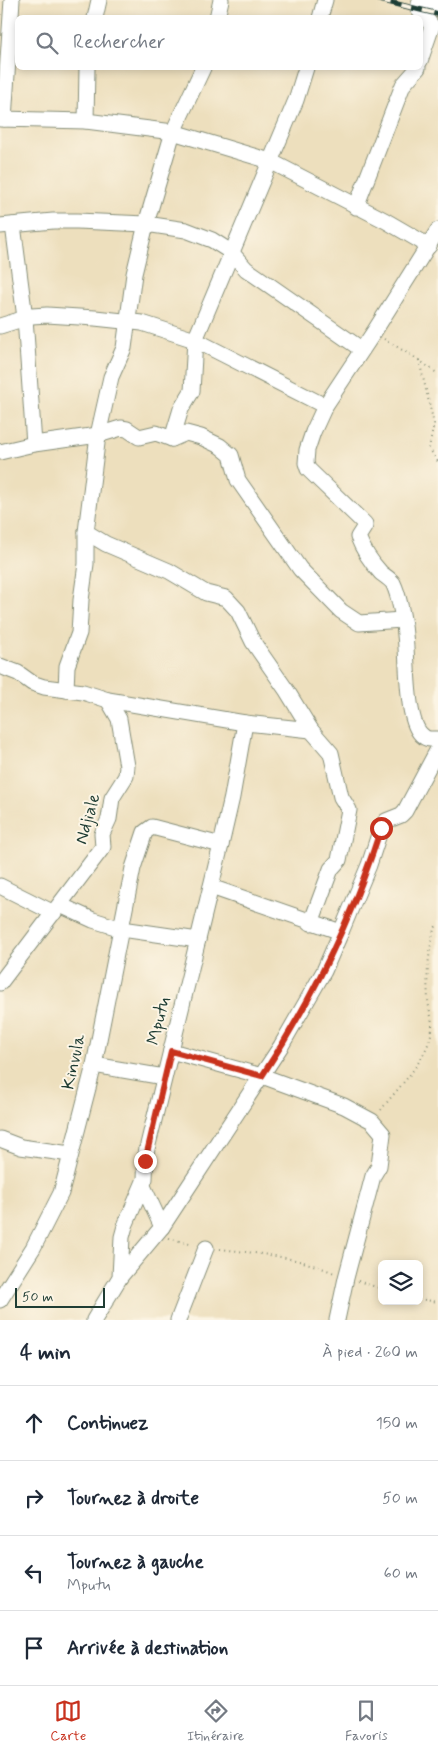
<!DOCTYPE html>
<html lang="fr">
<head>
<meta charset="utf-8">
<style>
  body { margin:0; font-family:Mynerve,sans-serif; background:#f6f6f7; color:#1f2937 }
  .controls { position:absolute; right:15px; bottom:15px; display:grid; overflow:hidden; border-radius:8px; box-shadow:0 2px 8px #0003 }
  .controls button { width:45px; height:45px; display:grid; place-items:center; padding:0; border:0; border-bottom:1px solid #e0e1e3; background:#fff; color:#1f2937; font:25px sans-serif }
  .scale { position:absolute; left:15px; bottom:12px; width:90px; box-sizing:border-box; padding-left:5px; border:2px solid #1f3d34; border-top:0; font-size:14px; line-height:18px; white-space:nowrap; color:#1f3d34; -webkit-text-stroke:4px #fcf5e5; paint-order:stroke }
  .stop { position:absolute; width:15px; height:15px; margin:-11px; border:4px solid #c8321e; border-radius:50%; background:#fff }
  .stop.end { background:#c8321e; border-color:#fff; box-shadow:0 1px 5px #0008 }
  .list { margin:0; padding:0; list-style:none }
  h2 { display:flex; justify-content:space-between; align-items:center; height:65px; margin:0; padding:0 20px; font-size:21px }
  h2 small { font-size:16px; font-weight:400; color:#747a83 }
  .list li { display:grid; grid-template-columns:32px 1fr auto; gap:15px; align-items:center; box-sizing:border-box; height:75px; padding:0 20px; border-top:1px solid #e0e1e3 }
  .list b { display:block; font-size:19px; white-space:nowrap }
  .list p { margin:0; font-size:16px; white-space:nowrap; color:#747a83 }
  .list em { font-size:16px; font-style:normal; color:#747a83 }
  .icon { flex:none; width:28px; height:28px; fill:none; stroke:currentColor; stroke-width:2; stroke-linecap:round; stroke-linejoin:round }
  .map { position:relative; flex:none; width:438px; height:1320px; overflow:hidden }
  .search { position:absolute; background:#fff; box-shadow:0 2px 8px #0003; left:15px; right:15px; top:15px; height:55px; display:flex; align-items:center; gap:12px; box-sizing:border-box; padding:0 18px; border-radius:8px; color:#747a83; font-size:19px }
  .sheet { height:365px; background:#fff }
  nav { display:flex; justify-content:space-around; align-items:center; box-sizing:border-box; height:70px; border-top:1px solid #e0e1e3; background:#fff; font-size:14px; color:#747a83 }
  nav a { display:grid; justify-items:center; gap:2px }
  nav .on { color:#c8321e }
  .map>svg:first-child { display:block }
</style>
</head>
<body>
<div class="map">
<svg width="438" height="1320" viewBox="0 0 438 1320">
  <rect width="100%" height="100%" fill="#fcf5e5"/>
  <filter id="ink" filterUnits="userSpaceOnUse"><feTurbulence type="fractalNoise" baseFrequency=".02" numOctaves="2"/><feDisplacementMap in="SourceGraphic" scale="10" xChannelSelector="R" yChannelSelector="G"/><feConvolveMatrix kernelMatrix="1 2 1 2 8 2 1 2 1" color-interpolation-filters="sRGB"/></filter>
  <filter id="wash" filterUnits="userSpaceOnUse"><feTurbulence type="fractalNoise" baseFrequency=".0096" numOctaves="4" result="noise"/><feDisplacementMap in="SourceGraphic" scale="20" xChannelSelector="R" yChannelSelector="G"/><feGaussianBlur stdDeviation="1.12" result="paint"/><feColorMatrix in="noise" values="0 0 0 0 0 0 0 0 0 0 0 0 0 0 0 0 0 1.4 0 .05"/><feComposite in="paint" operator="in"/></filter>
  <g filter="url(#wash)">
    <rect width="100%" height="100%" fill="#eddfbd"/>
  </g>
  <g filter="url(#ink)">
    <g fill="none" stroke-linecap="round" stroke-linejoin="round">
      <g stroke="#868e78" stroke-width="17">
        <g id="minor">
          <polyline points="420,0 418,9 432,26 420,61"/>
          <polyline points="421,0 438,5"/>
          <polyline points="95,18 99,0"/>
          <polyline points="217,18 221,0"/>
          <polyline points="320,18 325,0"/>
          <polyline points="0,119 86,121 173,132 270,161 386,221 429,246"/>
          <polyline points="4,119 12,0"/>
          <polyline points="86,121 87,68"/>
          <polyline points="356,207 403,85 418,68"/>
          <polyline points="13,225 25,318 34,444"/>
          <polyline points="0,226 53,221 77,221 146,224 186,230 212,240 231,252 246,269 361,349"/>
          <path d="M 438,230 L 374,332 L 325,406 L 313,432 L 307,450 L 306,463 L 308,469 L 365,524 L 365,526 L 358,537 C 363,550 372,563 381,573 C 385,576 390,579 393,583 C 399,595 404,621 405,635 C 408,657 405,723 423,736 C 427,740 433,739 438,739"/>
          <polyline points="0,326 32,316 47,315 95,318 142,323 195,340 325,406"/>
          <polyline points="172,439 181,409 192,391 195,340 296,100 306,68"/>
          <polyline points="0,452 34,444 98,435 121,428 127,429 139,437 156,433 172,439 186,433 201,437 220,446 231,455 238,480 300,569 341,611 359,623 402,620"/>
          <polyline points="86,532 106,544 169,571 206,593 226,598 238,611 253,642 287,691 311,730 331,753 341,797 349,810 339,860 331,869 311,923"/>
          <polyline points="0,666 18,673 32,683 44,687 83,692 108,700 245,723 311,730"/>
          <polyline points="66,690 67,666 79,633 81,600 86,564 86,532 98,435 111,377 124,348 134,274 146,224 173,132 203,68"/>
          <polyline points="0,886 54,913"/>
          <polyline points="60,905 93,920 122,929 198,940"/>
          <polyline points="341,932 369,865 381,828 386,821 401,815 405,811 438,749"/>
          <polyline points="0,983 103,847 102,834 109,819 112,798 126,776 127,766 119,719 108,700"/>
          <polyline points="171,1051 262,1076 344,1106 372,1121 383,1134 379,1166 373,1176 346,1278 337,1320"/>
          <polyline points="94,1065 164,1077"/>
          <polyline points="0,1139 21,1147 70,1154"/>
          <polyline points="143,1186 162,1227"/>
          <polyline points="120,1277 162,1227 281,1046 324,971 341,932 211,887"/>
          <polyline points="0,1300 33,1248 61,1193 94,1065 133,868 145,832 152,827 221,845"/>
          <polyline points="94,1320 120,1277 122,1237 125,1226 145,1179 146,1153 221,845 232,797 245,723"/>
          <polyline points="178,1320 206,1248"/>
        </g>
      </g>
      <g stroke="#868e78" stroke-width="2" stroke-dasharray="1 4" stroke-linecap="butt">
        <polyline points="384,339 419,360 438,374"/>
        <polyline points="419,360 434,424 429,448 438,462"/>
        <path d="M 381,1110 C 399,1086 428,1060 432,1029 C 433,1019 428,1008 428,998 C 426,974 429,952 434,929 L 438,924"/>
        <polyline points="169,1238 193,1245"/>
        <path d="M 220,1249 C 262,1254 295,1256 334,1273"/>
        <polyline points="358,1281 382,1289"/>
        <polyline points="419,1299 438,1302"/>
      </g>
      <use href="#minor" stroke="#fff" stroke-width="15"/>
      <g stroke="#1f3d34" stroke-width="5.5">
        <polyline id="rail" points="380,0 438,14"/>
      </g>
      <use href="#rail" stroke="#fcf5e5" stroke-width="4" stroke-dasharray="11" stroke-linecap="butt"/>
    </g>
  </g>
  <g fill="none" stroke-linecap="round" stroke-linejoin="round" filter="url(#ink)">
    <path stroke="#c8321e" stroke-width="6" d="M 145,1161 L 171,1051 L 262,1076 C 313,999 353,916 381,828"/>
  </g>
  <g text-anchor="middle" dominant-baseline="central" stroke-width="4" stroke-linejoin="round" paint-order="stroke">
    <g font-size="18" fill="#1f3d34" stroke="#fcf5e5">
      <text transform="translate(88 819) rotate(-74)">Ndjiale</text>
      <text transform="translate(159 1021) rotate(-76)">Mputu</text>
      <text transform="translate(74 1062) rotate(-78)">Kinvula</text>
    </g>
  </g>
</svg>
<div class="controls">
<button><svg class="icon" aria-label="layers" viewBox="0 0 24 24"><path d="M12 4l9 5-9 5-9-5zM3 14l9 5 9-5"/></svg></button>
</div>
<div class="scale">50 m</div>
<div class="stop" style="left:381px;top:828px"></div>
<div class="stop end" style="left:145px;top:1161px"></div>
<div class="search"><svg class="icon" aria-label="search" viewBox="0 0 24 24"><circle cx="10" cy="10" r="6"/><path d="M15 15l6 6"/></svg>Rechercher</div>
</div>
<section class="sheet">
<h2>4 min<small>À pied · 260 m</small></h2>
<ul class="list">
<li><svg class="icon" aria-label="ahead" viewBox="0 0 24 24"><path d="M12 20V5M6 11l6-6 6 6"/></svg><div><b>Continuez</b></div><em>150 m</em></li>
<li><svg class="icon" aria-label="right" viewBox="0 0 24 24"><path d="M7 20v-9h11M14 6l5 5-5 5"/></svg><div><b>Tournez à droite</b></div><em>50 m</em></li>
<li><svg class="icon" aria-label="left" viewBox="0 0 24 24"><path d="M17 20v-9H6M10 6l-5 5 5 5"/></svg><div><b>Tournez à gauche</b><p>Mputu</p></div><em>60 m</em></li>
<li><svg class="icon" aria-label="arrive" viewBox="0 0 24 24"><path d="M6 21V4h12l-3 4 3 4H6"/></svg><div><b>Arrivée à destination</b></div></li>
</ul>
</section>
<nav>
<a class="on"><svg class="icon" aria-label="map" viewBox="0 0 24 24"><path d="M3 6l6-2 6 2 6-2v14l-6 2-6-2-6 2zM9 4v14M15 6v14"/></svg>Carte</a>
<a><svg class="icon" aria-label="directions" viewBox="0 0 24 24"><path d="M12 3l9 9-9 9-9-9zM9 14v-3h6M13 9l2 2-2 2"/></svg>Itinéraire</a>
<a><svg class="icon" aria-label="saved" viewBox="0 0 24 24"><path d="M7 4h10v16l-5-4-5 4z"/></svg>Favoris</a>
</nav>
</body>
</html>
